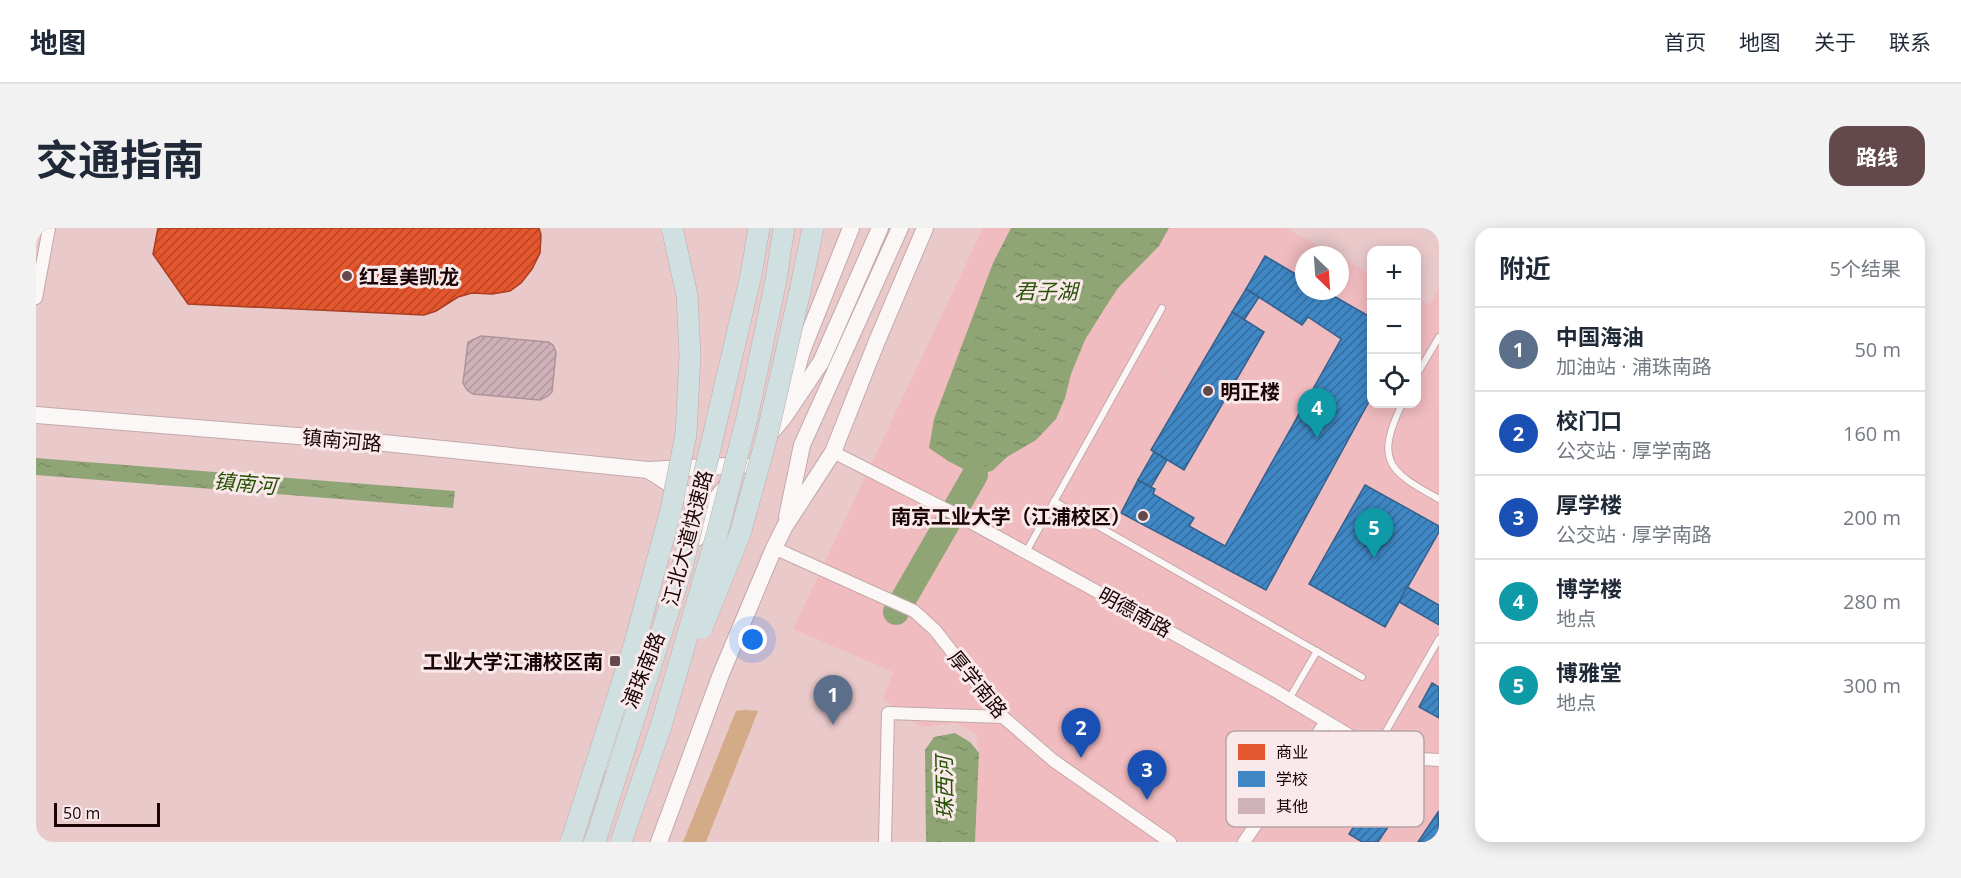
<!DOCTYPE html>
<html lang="zh">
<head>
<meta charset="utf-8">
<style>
  body { margin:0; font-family:"Open Sans","Noto Sans SC",sans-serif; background:#f2f2f3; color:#1f2937 }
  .controls { position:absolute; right:18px; top:18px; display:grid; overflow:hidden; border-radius:12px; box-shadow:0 3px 15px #0003 }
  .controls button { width:54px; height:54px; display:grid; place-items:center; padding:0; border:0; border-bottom:2px solid #e0e1e3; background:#fff; color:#1f2937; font:30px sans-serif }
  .compass { position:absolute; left:1259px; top:18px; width:54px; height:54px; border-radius:50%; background:#fff; box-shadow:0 3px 15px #0003; rotate:155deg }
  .scale { position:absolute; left:18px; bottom:15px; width:106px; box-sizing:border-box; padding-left:6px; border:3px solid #1b0406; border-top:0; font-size:16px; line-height:21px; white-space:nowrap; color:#1b0406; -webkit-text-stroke:4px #f9e9ea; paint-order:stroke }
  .you { position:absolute; left:717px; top:412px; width:21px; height:21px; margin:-15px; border:4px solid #fff; border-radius:50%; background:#1a73e8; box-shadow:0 0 0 9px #1a73e833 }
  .badge { display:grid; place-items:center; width:39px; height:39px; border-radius:50%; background:#63494b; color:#fff; font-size:20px; font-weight:700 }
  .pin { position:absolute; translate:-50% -50px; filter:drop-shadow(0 2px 3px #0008) }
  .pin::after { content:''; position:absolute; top:32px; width:21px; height:18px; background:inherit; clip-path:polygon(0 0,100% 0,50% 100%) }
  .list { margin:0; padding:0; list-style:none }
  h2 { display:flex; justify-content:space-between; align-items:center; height:78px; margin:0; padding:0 24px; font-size:26px }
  h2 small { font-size:20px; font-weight:400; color:#747a83 }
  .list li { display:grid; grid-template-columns:39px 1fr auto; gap:18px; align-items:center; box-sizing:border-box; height:84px; padding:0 24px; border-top:2px solid #e0e1e3 }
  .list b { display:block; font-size:22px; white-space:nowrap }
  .list p { margin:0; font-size:20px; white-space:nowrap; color:#747a83 }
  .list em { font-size:20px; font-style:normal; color:#747a83 }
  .icon { flex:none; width:33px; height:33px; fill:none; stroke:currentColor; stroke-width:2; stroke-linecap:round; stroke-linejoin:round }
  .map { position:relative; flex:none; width:1403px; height:614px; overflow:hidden; border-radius:18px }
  header { display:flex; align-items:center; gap:36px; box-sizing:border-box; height:84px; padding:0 30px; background:#fff; border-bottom:2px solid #e0e1e3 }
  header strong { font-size:28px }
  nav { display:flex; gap:33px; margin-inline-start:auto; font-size:21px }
  .intro { display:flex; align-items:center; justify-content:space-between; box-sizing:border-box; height:144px; padding:0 36px }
  h1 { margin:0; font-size:42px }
  .button { padding:15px 27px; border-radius:18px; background:#63494b; color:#fff; font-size:21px; font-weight:700 }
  main { display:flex; gap:36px; padding:0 36px }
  aside { flex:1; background:#fff; border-radius:18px; box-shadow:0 3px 15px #0003 }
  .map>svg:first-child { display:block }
</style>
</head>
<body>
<header>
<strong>地图</strong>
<nav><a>首页</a><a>地图</a><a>关于</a><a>联系</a></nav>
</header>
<div class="intro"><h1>交通指南</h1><a class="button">路线</a></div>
<main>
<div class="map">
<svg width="1403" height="614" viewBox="0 0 1403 614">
  <defs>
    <pattern id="water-ripples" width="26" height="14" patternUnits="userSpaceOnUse" patternTransform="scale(1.5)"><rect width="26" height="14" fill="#90a576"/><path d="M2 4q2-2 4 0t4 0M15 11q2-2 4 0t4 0" fill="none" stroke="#7c8c65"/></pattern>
    <pattern id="shops-hatch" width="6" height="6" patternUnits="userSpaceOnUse" patternTransform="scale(1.5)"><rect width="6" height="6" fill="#e4572e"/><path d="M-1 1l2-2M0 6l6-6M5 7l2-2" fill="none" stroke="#b84625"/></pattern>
    <pattern id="schools-hatch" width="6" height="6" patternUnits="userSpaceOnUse" patternTransform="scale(1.5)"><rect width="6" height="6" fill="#3f88c5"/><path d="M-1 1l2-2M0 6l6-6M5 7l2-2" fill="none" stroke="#346d9e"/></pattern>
    <pattern id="building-hatch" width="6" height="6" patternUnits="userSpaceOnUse" patternTransform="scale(1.5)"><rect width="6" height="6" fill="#ceb2b8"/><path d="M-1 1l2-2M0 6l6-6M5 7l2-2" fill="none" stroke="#b0979d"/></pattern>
  </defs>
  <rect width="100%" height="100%" fill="#eac9cb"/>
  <polygon fill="#f1bcbf" points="947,0 1250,0 1300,27 1268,27 1268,63 1304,63 1304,29 1335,46 1336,176 1380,176 1381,70 1394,77 1403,60 1403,614 939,614 943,525 940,506 921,495 886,499 847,471 857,444 757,401"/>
  <polygon fill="#d3ab87" points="709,482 722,483 670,614 647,614 700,483"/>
  <g fill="url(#water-ripples)">
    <polygon points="975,0 1133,0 1123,18 1082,60 1067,83 1049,112 1035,146 1029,170 1020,191 1000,212 971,229 956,243 939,247 912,233 893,220 898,191 957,35"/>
    <polygon points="0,230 419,263 417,280 0,247"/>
    <polygon points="919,505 934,514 943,525 939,614 890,614 889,522 898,509"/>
  </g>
  <polygon fill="url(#shops-hatch)" stroke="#a83e22" stroke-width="1.5" points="122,0 503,0 505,7 504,25 496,41 485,55 474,63 456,66 436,65 422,69 400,83 388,87 152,76 117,26"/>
  <g fill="url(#schools-hatch)" stroke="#34608c" stroke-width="1.5">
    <polygon points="1229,28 1268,51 1268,63 1289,63 1336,90 1336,168 1230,362 1085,285 1102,252 1119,261 1117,266 1158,290 1153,298 1189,318 1305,111 1272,89 1266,97 1210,61"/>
    <polygon points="1210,61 1223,69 1208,92 1196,84"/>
    <polygon points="1196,84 1228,104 1148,242 1115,222"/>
    <polygon points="1118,224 1131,232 1115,259 1102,252"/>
    <polygon points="1329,257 1403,298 1403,304 1349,399 1273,356"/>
    <polygon points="1371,359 1403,377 1403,397 1363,374"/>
    <polygon points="1396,455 1403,459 1403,490 1383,479"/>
    <polygon points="1343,559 1368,575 1359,588 1364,591 1359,599 1354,596 1342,614 1326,614 1313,606"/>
    <polygon points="1402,584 1403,614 1382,614"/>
  </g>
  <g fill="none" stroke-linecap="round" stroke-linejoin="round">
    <polyline stroke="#90a576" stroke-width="26" points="860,384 939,247"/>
  </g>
  <polygon fill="url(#building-hatch)" stroke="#ae9398" stroke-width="1.5" points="445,108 512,114 517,117 520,124 516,164 512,168 504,172 437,166 431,162 427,155 432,114"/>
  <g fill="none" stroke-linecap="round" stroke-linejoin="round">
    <g stroke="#c3a8a9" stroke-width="8">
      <g id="lane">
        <polyline points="1380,148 1403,109"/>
        <path d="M 1366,176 C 1339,233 1352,243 1403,271"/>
        <polyline points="1018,273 1326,449"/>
        <polyline points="990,324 1126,80"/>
        <polyline points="1253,471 1281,423"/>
        <polyline points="1341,519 1403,411"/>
      </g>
    </g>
    <g stroke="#c3a8a9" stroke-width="14">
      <g id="street">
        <polyline points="0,70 13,0"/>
        <polyline points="797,224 927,290 1102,386 1236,461 1318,510 1369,530 1403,532"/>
        <polyline points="738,320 878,383 899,402 967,489 1018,533 1134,614"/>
        <polyline points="849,614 852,485 967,489"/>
        <polyline points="1208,614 1290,494"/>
      </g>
    </g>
    <g stroke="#c3a8a9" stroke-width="18">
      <g id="secondary">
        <polyline points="751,176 766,123 815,0"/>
        <polyline points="0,187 348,215 612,242 708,237"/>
        <polyline points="732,208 748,189 785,134 844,0"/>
        <polyline points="612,242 672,280"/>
        <polyline points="751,289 766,217 864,0"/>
        <polyline points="661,310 672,281 693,255"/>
        <polyline points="570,535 593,478"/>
        <polyline points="623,614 685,446 738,320 749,298 797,224 841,113 889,0"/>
      </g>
    </g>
    <g stroke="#bdacad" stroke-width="22">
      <g id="highway">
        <polyline points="715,47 723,0"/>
        <polyline points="740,52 748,0"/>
      </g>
    </g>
    <polyline stroke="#cfc6c6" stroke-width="2" stroke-dasharray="1.5 4.5" stroke-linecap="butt" points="1109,133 1148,155"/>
    <use href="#lane" stroke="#fcf7f7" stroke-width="6"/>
    <use href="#street" stroke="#fcf7f7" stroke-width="12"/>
    <use href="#secondary" stroke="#fcf7f7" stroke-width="16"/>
    <use href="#highway" stroke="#d0e0e0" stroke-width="21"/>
    <g stroke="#bdacad" stroke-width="22" stroke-linecap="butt">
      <g id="highway-bridge">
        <polyline points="666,400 704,306 730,212 764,63 777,0"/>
        <polyline points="535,614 598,418 635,282 650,206 654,127 651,67 636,0"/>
        <polyline points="559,614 646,340 715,47"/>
        <polyline points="585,614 625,498 681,306 711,190 740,52"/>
      </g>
    </g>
    <use href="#highway-bridge" stroke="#d0e0e0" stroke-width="21"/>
  </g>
  <g fill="#63494b" stroke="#f9e9ea" stroke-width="2">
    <circle cx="311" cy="48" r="6"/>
    <circle cx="1172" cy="163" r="6"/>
    <circle cx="1107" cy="288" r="6"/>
    <rect x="573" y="427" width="12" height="12" rx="3"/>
  </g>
  <g text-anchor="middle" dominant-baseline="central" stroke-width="6" stroke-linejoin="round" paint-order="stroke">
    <g font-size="20" font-weight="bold" fill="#1b0406" stroke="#f9e9ea" text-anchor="start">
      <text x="323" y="48">红星美凯龙</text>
      <text x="1184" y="163">明正楼</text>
      <text x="1095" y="288" text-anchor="end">南京工业大学（江浦校区）</text>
      <text x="567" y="433" text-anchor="end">工业大学江浦校区南</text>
    </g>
    <g font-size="20" fill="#1b0406" stroke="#f9e9ea">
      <text transform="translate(306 212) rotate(5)">镇南河路</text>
      <text transform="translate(651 310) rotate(-75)">江北大道快速路</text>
      <text transform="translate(1099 384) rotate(29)">明德南路</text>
      <text transform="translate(607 442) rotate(-68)">浦珠南路</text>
      <text transform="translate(942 456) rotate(51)">厚学南路</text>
    </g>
    <g font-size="21" font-style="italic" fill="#285206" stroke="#f9e9ea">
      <text x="1010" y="63">君子湖</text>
      <text transform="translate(209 255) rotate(5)">镇南河</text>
      <text transform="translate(908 560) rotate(-91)">珠西河</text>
    </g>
  </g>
  <rect x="1190" y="503" width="198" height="96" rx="9" fill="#f9e9ea" stroke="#b6a4a6" stroke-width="1.5"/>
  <rect x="1202" y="516" width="27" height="16" fill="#e4572e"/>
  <rect x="1202" y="543" width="27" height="16" fill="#3f88c5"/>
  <rect x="1202" y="570" width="27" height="16" fill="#ceb2b8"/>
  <g font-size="16" fill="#1b0406">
    <text x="1240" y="530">商业</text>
    <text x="1240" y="557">学校</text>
    <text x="1240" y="584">其他</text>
  </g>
</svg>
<div class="controls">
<button>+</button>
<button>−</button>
<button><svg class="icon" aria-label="locate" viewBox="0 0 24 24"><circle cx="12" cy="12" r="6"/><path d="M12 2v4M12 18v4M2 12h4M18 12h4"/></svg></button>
</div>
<svg class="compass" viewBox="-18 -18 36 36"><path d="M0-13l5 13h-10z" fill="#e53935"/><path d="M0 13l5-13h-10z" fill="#747a83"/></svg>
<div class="scale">50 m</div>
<div class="you"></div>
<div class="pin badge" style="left:797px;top:497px;background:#5c6f8a">1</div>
<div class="pin badge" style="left:1045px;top:530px;background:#1a4fb4">2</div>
<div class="pin badge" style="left:1111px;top:572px;background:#1a4fb4">3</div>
<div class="pin badge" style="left:1281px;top:210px;background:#0f9aa8">4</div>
<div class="pin badge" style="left:1338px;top:330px;background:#0f9aa8">5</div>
</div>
<aside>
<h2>附近<small>5个结果</small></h2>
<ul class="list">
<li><span class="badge" style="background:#5c6f8a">1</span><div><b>中国海油</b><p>加油站 · 浦珠南路</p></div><em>50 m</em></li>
<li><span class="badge" style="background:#1a4fb4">2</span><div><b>校门口</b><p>公交站 · 厚学南路</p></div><em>160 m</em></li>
<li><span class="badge" style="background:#1a4fb4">3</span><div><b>厚学楼</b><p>公交站 · 厚学南路</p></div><em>200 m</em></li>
<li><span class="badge" style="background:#0f9aa8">4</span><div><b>博学楼</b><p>地点</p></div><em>280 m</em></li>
<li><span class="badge" style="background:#0f9aa8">5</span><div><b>博雅堂</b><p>地点</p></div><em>300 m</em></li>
</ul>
</aside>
</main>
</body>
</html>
